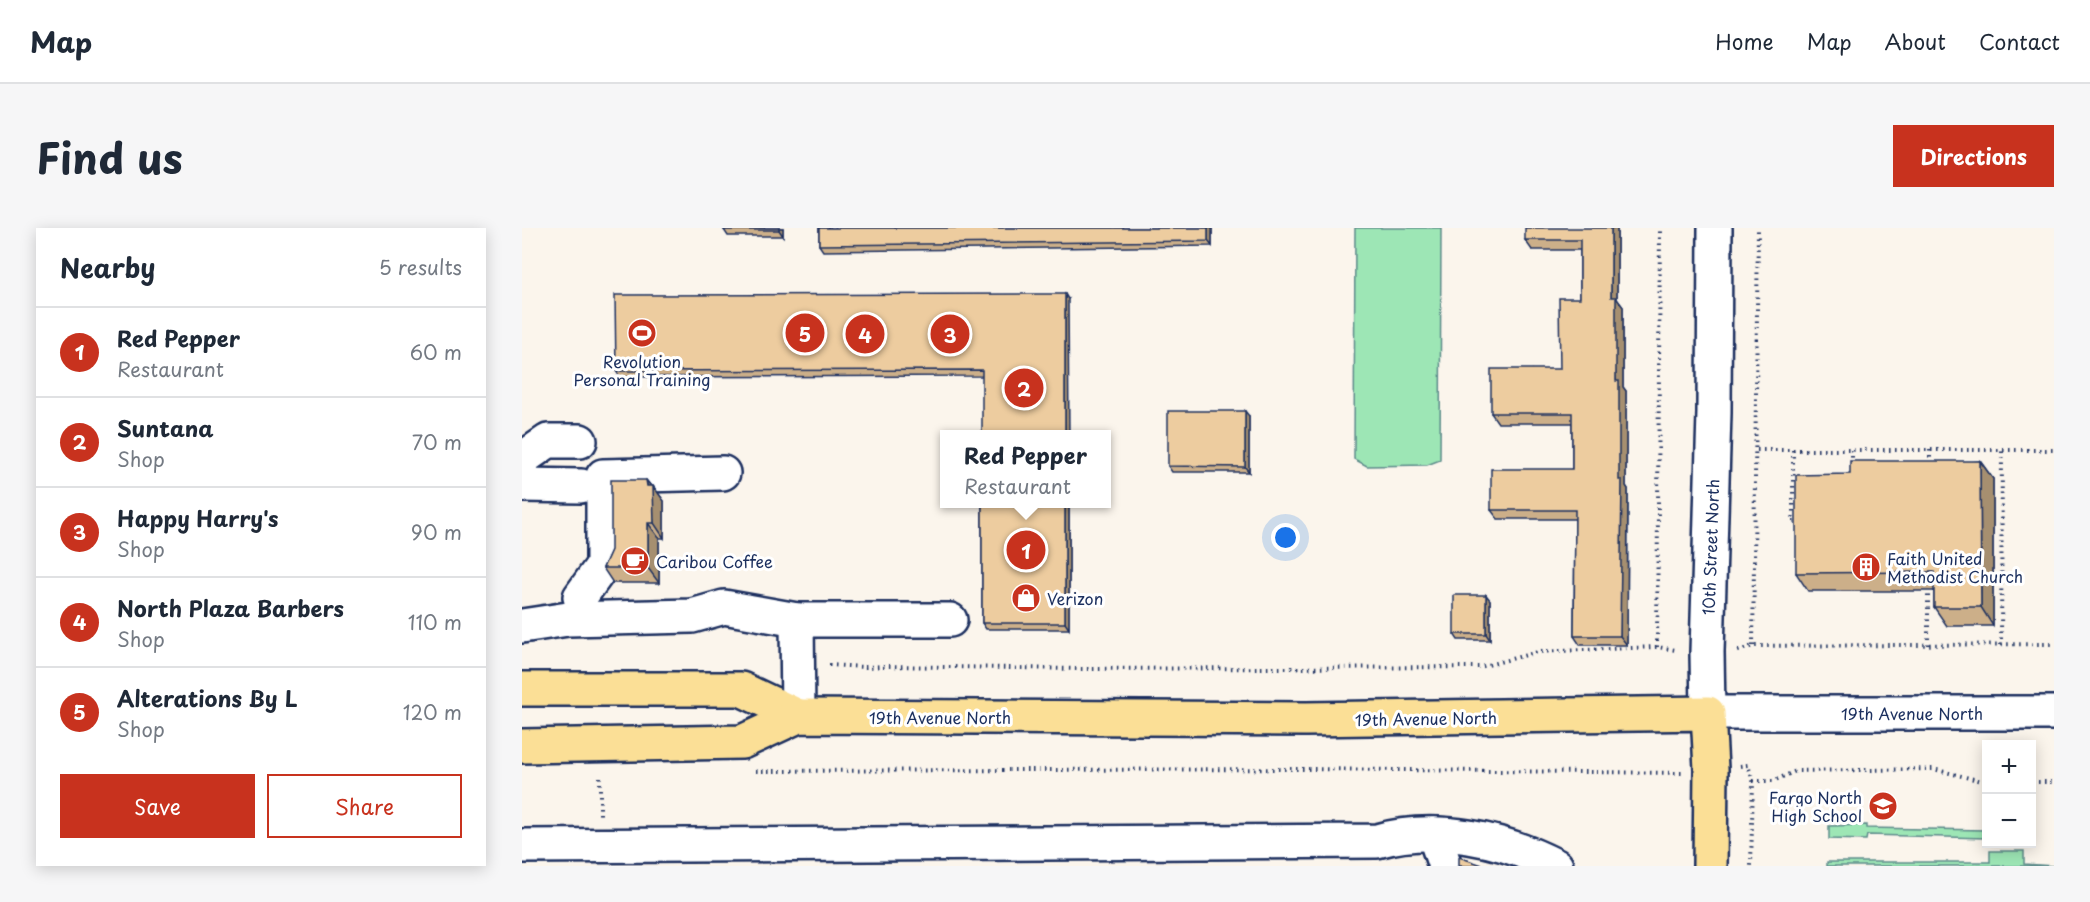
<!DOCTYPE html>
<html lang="en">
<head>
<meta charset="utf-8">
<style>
  body { margin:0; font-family:"Playpen Sans",sans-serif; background:#f6f6f7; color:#1f2937 }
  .controls { position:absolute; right:18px; bottom:18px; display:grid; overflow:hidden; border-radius:0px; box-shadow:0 3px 15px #0003 }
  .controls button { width:54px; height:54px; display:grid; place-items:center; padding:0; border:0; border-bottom:2px solid #e0e1e3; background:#fff; color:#1f2937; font:30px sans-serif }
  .you { position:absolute; left:764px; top:310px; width:21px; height:21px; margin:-15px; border:4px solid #fff; border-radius:50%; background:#1a73e8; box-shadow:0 0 0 9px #1a73e833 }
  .badge { display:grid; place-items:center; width:39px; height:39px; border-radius:50%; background:#c8321e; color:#fff; font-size:20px; font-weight:700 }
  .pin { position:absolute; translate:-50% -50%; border:3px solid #fff; box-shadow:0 2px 6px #0006 }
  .popup { position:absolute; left:418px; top:202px; width:171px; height:78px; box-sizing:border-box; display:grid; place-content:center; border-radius:0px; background:#fff; filter:drop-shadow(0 2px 4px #0005); font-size:20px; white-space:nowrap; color:#747a83 }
  .popup b { font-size:22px; color:#1f2937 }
  .popup::after { content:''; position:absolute; left:50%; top:100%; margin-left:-12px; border:12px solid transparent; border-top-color:#fff }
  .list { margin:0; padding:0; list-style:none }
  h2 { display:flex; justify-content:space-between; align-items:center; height:78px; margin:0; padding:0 24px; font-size:26px }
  h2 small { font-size:20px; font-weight:400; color:#747a83 }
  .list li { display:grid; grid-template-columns:39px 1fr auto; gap:18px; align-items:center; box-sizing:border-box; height:90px; padding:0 24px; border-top:2px solid #e0e1e3 }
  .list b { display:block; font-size:22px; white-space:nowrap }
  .list p { margin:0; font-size:20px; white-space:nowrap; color:#747a83 }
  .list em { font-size:20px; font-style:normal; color:#747a83 }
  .actions { display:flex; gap:12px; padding:18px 24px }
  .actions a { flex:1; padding:14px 0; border:2px solid #c8321e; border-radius:0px; text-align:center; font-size:21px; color:#c8321e }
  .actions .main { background:#c8321e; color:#fff }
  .map { position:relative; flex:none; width:1532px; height:638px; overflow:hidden; border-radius:0px }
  header { display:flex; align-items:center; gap:36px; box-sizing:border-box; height:84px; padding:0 30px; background:#fff; border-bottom:2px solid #e0e1e3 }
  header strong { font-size:28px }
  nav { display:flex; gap:33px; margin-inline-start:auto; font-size:21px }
  .intro { display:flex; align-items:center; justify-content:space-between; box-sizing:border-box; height:144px; padding:0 36px }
  h1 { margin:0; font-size:42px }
  .button { padding:15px 27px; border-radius:0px; background:#c8321e; color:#fff; font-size:21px; font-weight:700 }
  main { display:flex; gap:36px; padding:0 36px }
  aside { flex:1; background:#fff; border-radius:0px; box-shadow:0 3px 15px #0003 }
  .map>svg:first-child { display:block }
</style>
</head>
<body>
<header>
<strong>Map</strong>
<nav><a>Home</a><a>Map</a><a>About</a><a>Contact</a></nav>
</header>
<div class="intro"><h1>Find us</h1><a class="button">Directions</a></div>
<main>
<aside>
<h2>Nearby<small>5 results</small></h2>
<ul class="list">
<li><span class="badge">1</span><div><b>Red Pepper</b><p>Restaurant</p></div><em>60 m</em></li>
<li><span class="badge">2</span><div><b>Suntana</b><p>Shop</p></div><em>70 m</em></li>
<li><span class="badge">3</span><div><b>Happy Harry's</b><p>Shop</p></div><em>90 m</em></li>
<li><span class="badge">4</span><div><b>North Plaza Barbers</b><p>Shop</p></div><em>110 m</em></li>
<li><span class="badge">5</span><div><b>Alterations By L</b><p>Shop</p></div><em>120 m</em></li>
</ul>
<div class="actions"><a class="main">Save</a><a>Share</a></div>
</aside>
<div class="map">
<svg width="1532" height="638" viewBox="0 0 1532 638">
  <rect width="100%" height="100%" fill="#fbf5ec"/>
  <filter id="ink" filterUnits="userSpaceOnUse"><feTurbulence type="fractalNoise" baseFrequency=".0167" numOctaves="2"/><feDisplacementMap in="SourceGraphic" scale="12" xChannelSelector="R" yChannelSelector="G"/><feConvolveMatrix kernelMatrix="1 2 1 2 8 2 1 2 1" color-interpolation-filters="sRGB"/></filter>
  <g filter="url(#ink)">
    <g fill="#9de6b5" stroke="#5c8a8a" stroke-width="1.5">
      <polygon points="833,0 919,0 918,232 905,237 845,238 832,231"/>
      <polygon points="1344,597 1344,600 1464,602 1464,610 1345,607 1344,612 1307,611 1307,598"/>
      <polygon points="1468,623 1502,623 1502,636 1532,638 1305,638 1305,634 1468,634"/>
    </g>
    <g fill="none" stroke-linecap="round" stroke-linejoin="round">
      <g stroke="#1b2f5e" stroke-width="38">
        <g id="minor">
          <polyline points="1193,0 1192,185 1185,424 1186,485 1532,485"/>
          <polyline points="0,231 26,213 58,213"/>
          <polyline points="0,257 59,258"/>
          <polyline points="58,369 81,337 81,248 201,245"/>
          <polyline points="275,392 276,488"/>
          <polyline points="0,398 46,391 170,388 202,379 275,392 428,392"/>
          <polyline points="912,606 923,638"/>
          <path d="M 0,618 L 855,613 C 913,596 982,611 1034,638"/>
        </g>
      </g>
      <g stroke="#1b2f5e" stroke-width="38">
        <g id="major">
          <polyline points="0,461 219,461 276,488"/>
          <polyline points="0,518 220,514 276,488 784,491 1186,485 1189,541 1188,638"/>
        </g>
      </g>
      <g stroke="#1b2f5e" stroke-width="4" stroke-dasharray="1.5 4.5" stroke-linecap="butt">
        <polyline points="1235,222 1532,222"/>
        <polyline points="1271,222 1271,294 1276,294"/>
        <polyline points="1330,222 1330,236"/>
        <polyline points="1408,222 1408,236"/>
        <polyline points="1406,417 1406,358"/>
        <polyline points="1479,417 1480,222"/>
        <polyline points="1231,418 1236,0"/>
        <polyline points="1135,419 1138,0"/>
        <polyline points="1216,423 1231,418 1532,416"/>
        <polyline points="307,437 343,439 363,438 557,441 958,439 1016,424 1135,419 1154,422"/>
        <polyline points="1218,538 1226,537 1231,553 1229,638"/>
        <polyline points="234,543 784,541 1160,545"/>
        <polyline points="78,549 78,588"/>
        <polyline points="1231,553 1251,553 1274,543 1411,541 1464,554"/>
        <polyline points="1510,554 1532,554"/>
      </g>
      <use href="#minor" stroke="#fff" stroke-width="33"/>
      <use href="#major" stroke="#fbdf96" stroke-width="33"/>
    </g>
    <g fill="#ccaf89" stroke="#1b2f5e" stroke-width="1.5">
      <polygon points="202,0 261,0 261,8 206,8 202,2"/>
      <polygon points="297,0 690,0 690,18 301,23 297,17"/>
      <polygon points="1095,0 1095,71 1101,79 1101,159 1104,163 1104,258 1106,261 1105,417 1058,417 1052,408 1053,291 976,291 969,282 1050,241 1050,195 976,195 969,185 1038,141 1058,70 1058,22 1010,22 1003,12"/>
      <polygon points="546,71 460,148 98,149 94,143"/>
      <polygon points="727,188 727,244 650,244 646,238"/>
      <polygon points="1458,233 1471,251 1471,398 1425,398 1412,379 1412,363 1286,363 1274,345 1328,246"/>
      <polygon points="124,252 129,258 131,258 142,273 142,310 137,310 137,355 91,355 81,340"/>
      <polygon points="460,276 547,276 547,401 464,401 460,395"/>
      <polygon points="964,367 968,372 968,412 936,412 932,406"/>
    </g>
    <g fill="#a68f6f" stroke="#1b2f5e" stroke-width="1.5">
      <polygon points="257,0 261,0 261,8 257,2"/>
      <polygon points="686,0 690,0 690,18 686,13"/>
      <polygon points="1089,0 1095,0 1095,71 1101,79 1101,159 1104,163 1104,258 1106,261 1105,417 1098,408 1094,153 1089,69"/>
      <polygon points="543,66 546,71 547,207 543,207"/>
      <polygon points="723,183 727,188 727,244 723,239"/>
      <polygon points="1458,233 1471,251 1471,398 1459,379"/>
      <polygon points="124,252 132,262 131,258 142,273 142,310 132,295"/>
      <polygon points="543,276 547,276 547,401 543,395"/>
      <polygon points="126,295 137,310 137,355 126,340"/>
      <polygon points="964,367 968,372 968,412 964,406"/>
    </g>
    <g fill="#edcc9f" stroke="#1b2f5e" stroke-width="1.5">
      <rect x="202" y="0" width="55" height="2"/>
      <polygon points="297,0 686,0 686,13 297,17"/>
      <polygon points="1003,0 1089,0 1089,69 1094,69 1094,153 1097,153 1097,252 1100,252 1098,408 1052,408 1053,282 969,282 969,241 1050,241 1050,185 969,185 969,141 1038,141 1037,70 1058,70 1058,12 1003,12"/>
      <polygon points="543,66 543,207 460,207 460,142 94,143 93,67"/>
      <polygon points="646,183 723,183 723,239 646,238"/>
      <polygon points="1328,233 1458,233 1459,379 1412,379 1412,344 1274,345 1274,247 1328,246"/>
      <polygon points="89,252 124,252 125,258 131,258 132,295 126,295 126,340 81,340 89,322"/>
      <rect x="460" y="276" width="83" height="119"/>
      <rect x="932" y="367" width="32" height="39"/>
      <polygon points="937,629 963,638 936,638 937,637"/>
    </g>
  </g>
  <defs>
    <g id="stadium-disc" transform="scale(1.5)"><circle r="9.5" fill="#c8321e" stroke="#fff"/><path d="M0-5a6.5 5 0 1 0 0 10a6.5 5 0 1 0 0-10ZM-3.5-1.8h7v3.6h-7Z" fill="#fff"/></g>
    <g id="cafe-disc" transform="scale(1.5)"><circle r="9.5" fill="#c8321e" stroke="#fff"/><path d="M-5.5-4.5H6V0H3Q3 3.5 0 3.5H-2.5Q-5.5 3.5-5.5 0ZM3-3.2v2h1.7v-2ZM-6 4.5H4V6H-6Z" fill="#fff"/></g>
    <g id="building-disc" transform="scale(1.5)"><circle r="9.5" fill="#c8321e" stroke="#fff"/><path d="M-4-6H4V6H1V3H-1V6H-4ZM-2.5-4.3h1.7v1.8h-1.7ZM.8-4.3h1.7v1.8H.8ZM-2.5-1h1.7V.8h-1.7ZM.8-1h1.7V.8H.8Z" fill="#fff"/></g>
    <g id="shop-disc" transform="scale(1.5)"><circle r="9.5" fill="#c8321e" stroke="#fff"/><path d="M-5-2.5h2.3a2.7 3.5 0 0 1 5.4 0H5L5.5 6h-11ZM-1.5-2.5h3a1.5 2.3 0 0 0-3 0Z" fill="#fff"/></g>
    <g id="school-disc" transform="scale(1.5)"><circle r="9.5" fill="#c8321e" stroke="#fff"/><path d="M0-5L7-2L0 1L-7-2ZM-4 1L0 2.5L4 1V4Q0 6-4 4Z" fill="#fff"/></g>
  </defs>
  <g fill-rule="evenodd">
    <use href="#stadium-disc" x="120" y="105"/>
    <use href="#cafe-disc" x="113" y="333"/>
    <use href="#building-disc" x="1344" y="339"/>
    <use href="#shop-disc" x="504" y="370"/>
    <use href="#school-disc" x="1361" y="578"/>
  </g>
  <g text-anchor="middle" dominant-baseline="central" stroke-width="6" stroke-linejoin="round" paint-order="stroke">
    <g font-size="16" fill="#1b2f5e" stroke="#fff" text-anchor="start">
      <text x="120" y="133" text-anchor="middle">Revolution<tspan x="120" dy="18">Personal Training</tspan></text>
      <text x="1365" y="330">Faith United<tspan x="1365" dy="18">Methodist Church</tspan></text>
      <text x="134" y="333">Caribou Coffee</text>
      <text x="525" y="370">Verizon</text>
      <text x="1340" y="569" text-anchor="end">Fargo North<tspan x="1340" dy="18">High School</tspan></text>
    </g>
    <g font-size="16" fill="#1b2f5e" stroke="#fff">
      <text transform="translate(1188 319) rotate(-88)">10th Street North</text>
      <text x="1390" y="485">19th Avenue North</text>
      <text x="418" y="489">19th Avenue North</text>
      <text transform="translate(904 490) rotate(-1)">19th Avenue North</text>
    </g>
  </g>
</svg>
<div class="controls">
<button>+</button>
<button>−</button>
</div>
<div class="you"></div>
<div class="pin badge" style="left:504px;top:322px">1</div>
<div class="popup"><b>Red Pepper</b>Restaurant</div>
<div class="pin badge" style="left:502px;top:160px">2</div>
<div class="pin badge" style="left:428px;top:106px">3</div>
<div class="pin badge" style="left:343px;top:106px">4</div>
<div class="pin badge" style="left:283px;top:105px">5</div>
</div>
</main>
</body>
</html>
